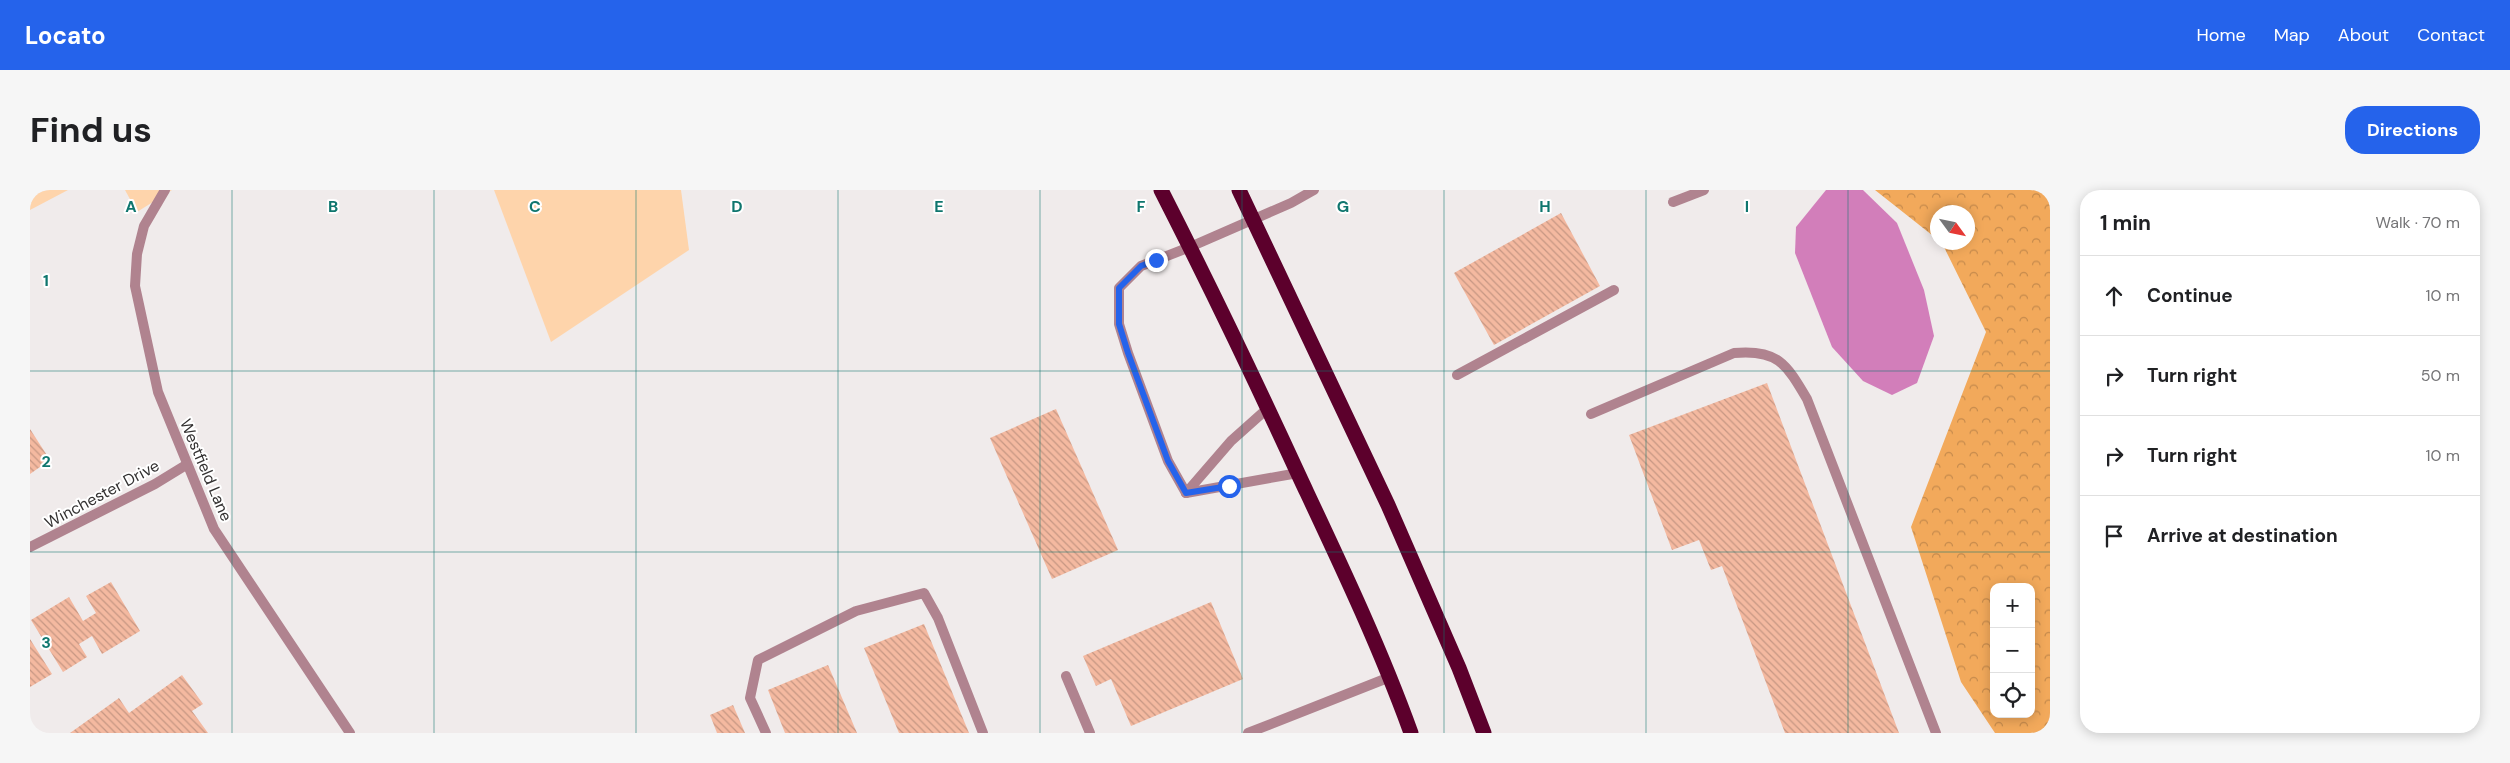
<!DOCTYPE html>
<html lang="en">
<head>
<meta charset="utf-8">
<style>
  body { margin:0; font-family:"DM Sans",sans-serif; background:#f6f6f6; color:#202124 }
  .controls { position:absolute; right:15px; bottom:15px; display:grid; overflow:hidden; border-radius:10px; box-shadow:0 2px 12px #0003 }
  .controls button { width:45px; height:45px; display:grid; place-items:center; padding:0; border:0; border-bottom:1px solid #e0e0e0; background:#fff; color:#202124; font:25px sans-serif }
  .compass { position:absolute; left:1900px; top:15px; width:45px; height:45px; border-radius:50%; background:#fff; box-shadow:0 2px 12px #0003; rotate:123deg }
  .stop { position:absolute; width:15px; height:15px; margin:-11px; border:4px solid #2563eb; border-radius:50%; background:#fff }
  .stop.end { background:#2563eb; border-color:#fff; box-shadow:0 1px 5px #0008 }
  .list { margin:0; padding:0; list-style:none }
  h2 { display:flex; justify-content:space-between; align-items:center; height:65px; margin:0; padding:0 20px; font-size:21px }
  h2 small { font-size:16px; font-weight:400; color:#757577 }
  .list li { display:grid; grid-template-columns:32px 1fr auto; gap:15px; align-items:center; box-sizing:border-box; height:80px; padding:0 20px; border-top:1px solid #e0e0e0 }
  .list b { display:block; font-size:19px; white-space:nowrap }
  .list em { font-size:16px; font-style:normal; color:#757577 }
  .icon { flex:none; width:28px; height:28px; fill:none; stroke:currentColor; stroke-width:2; stroke-linecap:round; stroke-linejoin:round }
  .map { position:relative; flex:none; width:2020px; height:543px; overflow:hidden; border-radius:20px }
  header { display:flex; align-items:center; gap:30px; box-sizing:border-box; height:70px; padding:0 25px; background:#2563eb; color:#fff }
  header strong { font-size:24px }
  nav { display:flex; gap:28px; margin-inline-start:auto; font-size:18px }
  .intro { display:flex; align-items:center; justify-content:space-between; box-sizing:border-box; height:120px; padding:0 30px }
  h1 { margin:0; font-size:35px }
  .button { padding:12px 22px; border-radius:20px; background:#2563eb; color:#fff; font-size:18px; font-weight:700 }
  main { display:flex; gap:30px; padding:0 30px }
  aside { flex:1; background:#fff; border-radius:20px; box-shadow:0 2px 12px #0003 }
  .map>svg:first-child { display:block }
</style>
</head>
<body>
<header>
<strong>Locato</strong>
<nav><a>Home</a><a>Map</a><a>About</a><a>Contact</a></nav>
</header>
<div class="intro"><h1>Find us</h1><a class="button">Directions</a></div>
<main>
<div class="map">
<svg width="2020" height="543" viewBox="0 0 2020 543">
  <defs>
    <pattern id="forest-crowns" width="20" height="18" patternUnits="userSpaceOnUse" patternTransform="scale(1.25)"><rect width="20" height="18" fill="#f2a95b"/><path d="M2 6a3 3 0 1 1 6 0M12 15a3 3 0 1 1 6 0" fill="none" stroke="#c58a4c"/></pattern>
    <pattern id="building-back-hatch" width="6" height="6" patternUnits="userSpaceOnUse" patternTransform="scale(1.25)"><rect width="6" height="6" fill="#f4b9a0"/><path d="M-1 5l2 2M0 0l6 6M5-1l2 2" fill="none" stroke="#c69783"/></pattern>
  </defs>
  <rect width="100%" height="100%" fill="#f0ebeb"/>
  <g fill="#fed4ab">
    <polygon points="0,0 38,0 0,20"/>
    <polygon points="95,0 142,0 107,22"/>
    <polygon points="464,0 651,0 659,60 521,152"/>
  </g>
  <path fill="url(#forest-crowns)" fill-rule="evenodd" d="M 1845,0 L 2020,0 L 2020,543 L 1965,543 L 1931,492 L 1881,337 L 1956,142 L 1912,53 L 1938,52 L 1938,22 L 1908,22 L 1907,49 ZM 1964,397 L 2001,397 L 2001,524 L 1964,524 Z"/>
  <polygon fill="#d27eba" points="1796,0 1833,0 1867,33 1894,100 1904,146 1887,193 1862,205 1833,191 1802,157 1765,63 1766,37"/>
  <g fill="url(#building-back-hatch)">
    <polygon points="1531,23 1570,96 1464,155 1424,83"/>
    <polygon points="1737,193 1869,543 1755,543 1692,376 1681,380 1669,350 1642,360 1599,245"/>
    <polygon points="1026,219 1088,360 1022,389 960,248"/>
    <polygon points="0,239 20,270 0,284"/>
    <polygon points="81,392 110,441 72,464 62,446 49,454 57,467 33,482 1,430 39,407 53,431 66,423 56,406"/>
    <polygon points="1181,412 1213,489 1101,536 1081,489 1066,496 1053,466"/>
    <polygon points="894,434 939,543 869,543 834,458"/>
    <polygon points="0,449 22,484 0,497"/>
    <polygon points="798,475 827,543 755,543 738,500"/>
    <polygon points="152,485 173,514 162,521 178,543 40,543 89,508 99,523"/>
    <polygon points="703,515 715,543 687,543 680,525"/>
  </g>
  <g fill="none" stroke-linecap="round" stroke-linejoin="round">
    <g stroke="#b0838f" stroke-width="10">
      <polyline points="1643,12 1674,0"/>
      <polyline points="1427,185 1584,100"/>
      <path d="M 1561,224 L 1704,163 C 1747,159 1756,173 1777,209 L 1906,543"/>
      <polyline points="1156,303 1138,271 1098,163 1089,134 1089,98 1111,76 1160,57"/>
      <polyline points="1156,303 1201,251 1238,218"/>
      <polyline points="1156,303 1268,283"/>
      <polyline points="1036,486 1060,543"/>
      <polyline points="736,543 720,508 728,470 826,421 894,403 908,428 953,543"/>
      <polyline points="1218,543 1360,487"/>
    </g>
    <g stroke="#b0838f" stroke-width="10">
      <polyline points="135,0 114,36 107,64 105,96 128,202 184,339 320,543"/>
      <polyline points="1160,57 1261,13 1284,0"/>
      <polyline points="0,357 125,294 156,275"/>
    </g>
    <g stroke="#5c002c" stroke-width="15">
      <path d="M 1131,0 C 1180,96 1226,192 1271,290 C 1310,373 1350,457 1381,543"/>
      <polyline points="1209,0 1358,315 1429,478 1454,543"/>
    </g>
  </g>
  <g fill="none" stroke-linecap="round" stroke-linejoin="round">
    <polyline stroke="#2563eb" stroke-width="6" points="1126,70 1111,76 1089,98 1089,134 1098,163 1138,271 1156,303 1199,296"/>
  </g>
  <path fill="none" stroke="#0f766e" stroke-width="1" stroke-opacity="0.55" d="M 202,0 L 202,543M 404,0 L 404,543M 606,0 L 606,543M 808,0 L 808,543M 1010,0 L 1010,543M 1212,0 L 1212,543M 1414,0 L 1414,543M 1616,0 L 1616,543M 1818,0 L 1818,543M 0,181 L 2020,181M 0,362 L 2020,362"/>
  <g text-anchor="middle" dominant-baseline="central" stroke-width="4" stroke-linejoin="round" paint-order="stroke">
    <g font-size="16" fill="#333131" stroke="#fff">
      <text transform="translate(176 280) rotate(67)">Westfield Lane</text>
      <text transform="translate(72 304) rotate(-28)">Winchester Drive</text>
    </g>
  </g>
  <g font-size="16" text-anchor="middle" font-weight="bold" fill="#0f766e" stroke="#fff" stroke-width="4" stroke-linejoin="round" paint-order="stroke">
    <text x="101" y="22">A</text>
    <text x="303" y="22">B</text>
    <text x="505" y="22">C</text>
    <text x="707" y="22">D</text>
    <text x="909" y="22">E</text>
    <text x="1111" y="22">F</text>
    <text x="1313" y="22">G</text>
    <text x="1515" y="22">H</text>
    <text x="1717" y="22">I</text>
    <text x="16" y="96">1</text>
    <text x="16" y="277">2</text>
    <text x="16" y="458">3</text>
  </g>
</svg>
<div class="controls">
<button>+</button>
<button>−</button>
<button><svg class="icon" aria-label="locate" viewBox="0 0 24 24"><circle cx="12" cy="12" r="6"/><path d="M12 2v4M12 18v4M2 12h4M18 12h4"/></svg></button>
</div>
<svg class="compass" viewBox="-18 -18 36 36"><path d="M0-13l5 13h-10z" fill="#e53935"/><path d="M0 13l5-13h-10z" fill="#757577"/></svg>
<div class="stop" style="left:1199px;top:296px"></div>
<div class="stop end" style="left:1126px;top:70px"></div>
</div>
<aside>
<h2>1 min<small>Walk · 70 m</small></h2>
<ul class="list">
<li><svg class="icon" aria-label="ahead" viewBox="0 0 24 24"><path d="M12 20V5M6 11l6-6 6 6"/></svg><div><b>Continue</b></div><em>10 m</em></li>
<li><svg class="icon" aria-label="right" viewBox="0 0 24 24"><path d="M7 20v-9h11M14 6l5 5-5 5"/></svg><div><b>Turn right</b></div><em>50 m</em></li>
<li><svg class="icon" aria-label="right" viewBox="0 0 24 24"><path d="M7 20v-9h11M14 6l5 5-5 5"/></svg><div><b>Turn right</b></div><em>10 m</em></li>
<li><svg class="icon" aria-label="arrive" viewBox="0 0 24 24"><path d="M6 21V4h12l-3 4 3 4H6"/></svg><div><b>Arrive at destination</b></div></li>
</ul>
</aside>
</main>
</body>
</html>
